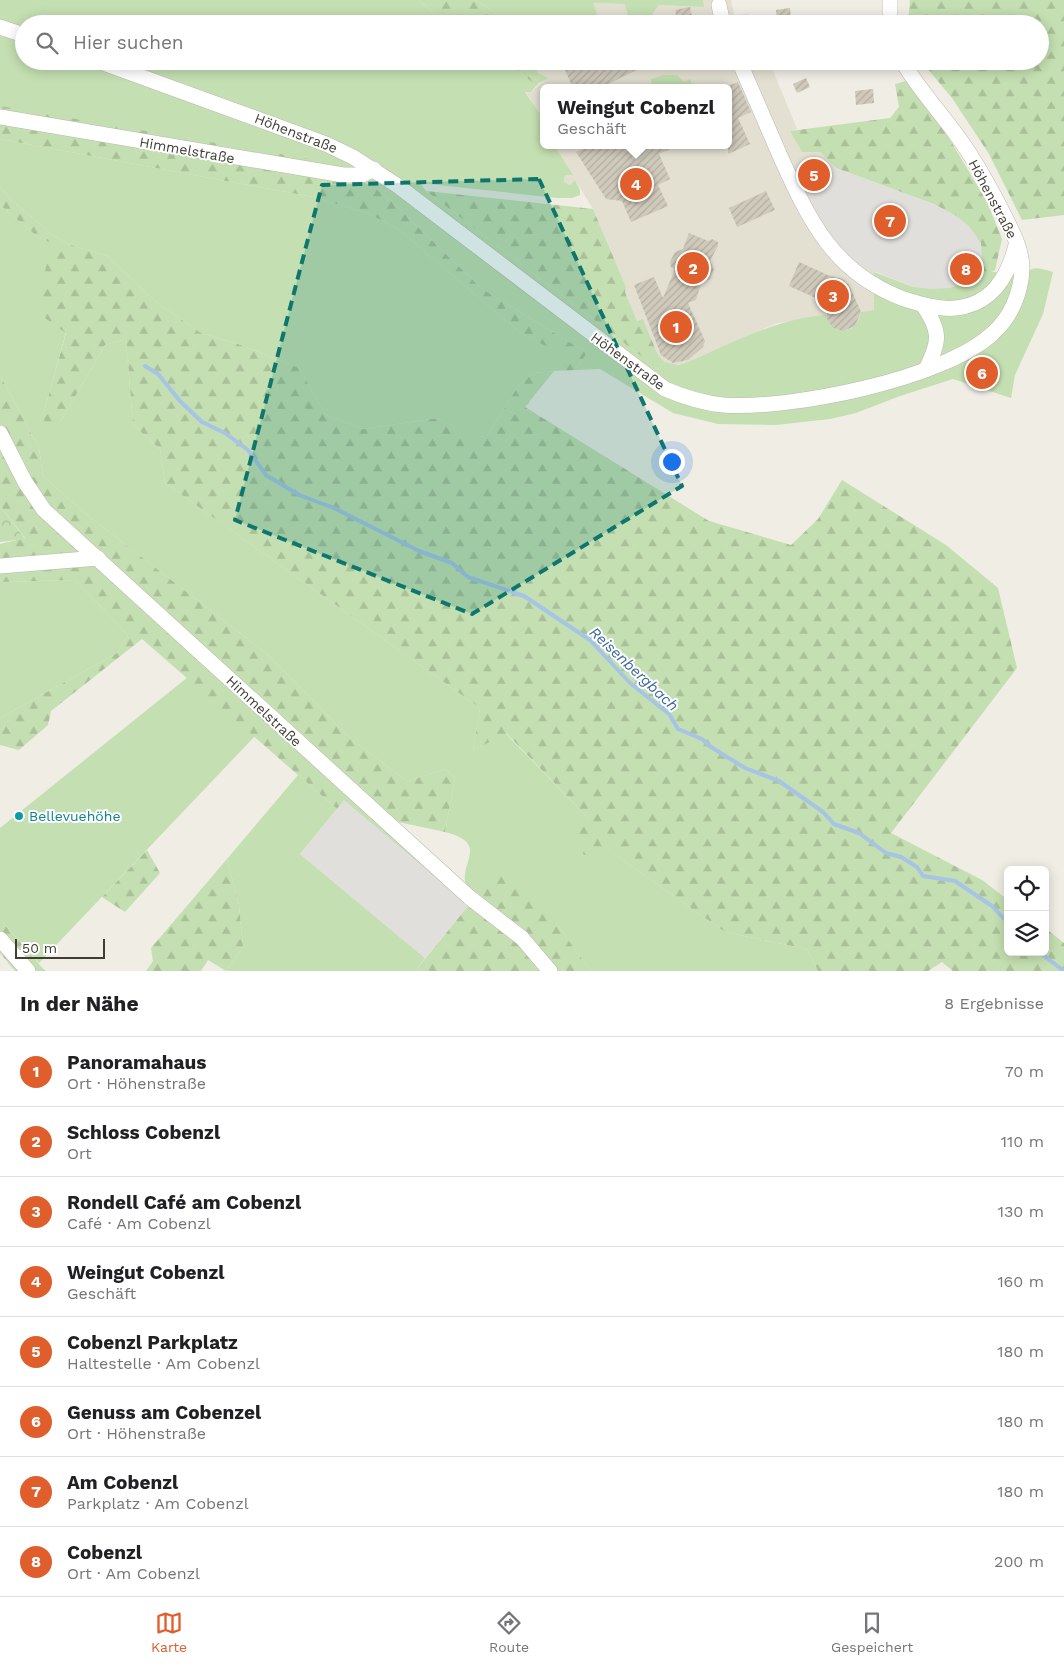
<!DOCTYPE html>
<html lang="de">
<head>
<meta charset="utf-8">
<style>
  body { margin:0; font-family:"Work Sans",sans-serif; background:#f2f2f2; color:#202124 }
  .controls { position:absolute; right:15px; bottom:15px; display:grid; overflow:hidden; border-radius:8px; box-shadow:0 2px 12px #0003 }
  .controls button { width:45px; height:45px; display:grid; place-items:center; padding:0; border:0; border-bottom:1px solid #e0e0e0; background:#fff; color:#202124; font:25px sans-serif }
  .scale { position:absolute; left:15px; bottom:12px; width:90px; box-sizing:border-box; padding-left:5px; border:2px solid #413d35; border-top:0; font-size:14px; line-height:18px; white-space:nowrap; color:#413d35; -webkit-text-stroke:4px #fff; paint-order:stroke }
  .you { position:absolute; left:671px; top:461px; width:18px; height:18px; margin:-12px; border:4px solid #fff; border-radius:50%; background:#1a73e8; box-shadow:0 0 0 8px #1a73e833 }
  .badge { display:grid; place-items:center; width:32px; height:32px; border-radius:50%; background:#df5e2c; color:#fff; font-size:16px; font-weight:700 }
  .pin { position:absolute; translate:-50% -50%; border:2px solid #fff; box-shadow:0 1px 5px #0006 }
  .popup { position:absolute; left:540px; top:84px; width:192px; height:65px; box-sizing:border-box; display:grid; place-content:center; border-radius:8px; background:#fff; filter:drop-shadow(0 1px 4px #0005); font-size:16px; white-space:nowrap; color:#757577 }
  .popup b { font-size:19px; color:#202124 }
  .popup::after { content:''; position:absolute; left:50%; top:100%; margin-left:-10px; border:10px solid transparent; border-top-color:#fff }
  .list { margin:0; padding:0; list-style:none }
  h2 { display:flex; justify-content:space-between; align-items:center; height:65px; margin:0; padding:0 20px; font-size:21px }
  h2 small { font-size:16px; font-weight:400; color:#757577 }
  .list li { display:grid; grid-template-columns:32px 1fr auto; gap:15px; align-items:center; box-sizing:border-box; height:70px; padding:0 20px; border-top:1px solid #e0e0e0 }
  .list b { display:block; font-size:19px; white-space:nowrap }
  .list p { margin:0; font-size:16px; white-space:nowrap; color:#757577 }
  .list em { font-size:16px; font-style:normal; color:#757577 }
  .icon { flex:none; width:28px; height:28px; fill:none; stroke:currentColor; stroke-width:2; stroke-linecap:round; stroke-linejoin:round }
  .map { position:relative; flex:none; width:1064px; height:971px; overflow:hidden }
  .search { position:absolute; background:#fff; box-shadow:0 2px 12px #0003; left:15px; right:15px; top:15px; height:55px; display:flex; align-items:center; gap:12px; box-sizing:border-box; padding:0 18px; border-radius:28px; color:#757577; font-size:19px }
  .sheet { height:625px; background:#fff }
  nav { display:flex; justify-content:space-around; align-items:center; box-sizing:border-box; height:70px; border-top:1px solid #e0e0e0; background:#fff; font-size:14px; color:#757577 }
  nav a { display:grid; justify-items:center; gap:2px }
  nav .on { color:#df5e2c }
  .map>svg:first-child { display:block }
</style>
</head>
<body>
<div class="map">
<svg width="1064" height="971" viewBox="0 0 1064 971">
  <defs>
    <pattern id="forest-firs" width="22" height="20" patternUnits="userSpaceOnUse" patternTransform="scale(1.25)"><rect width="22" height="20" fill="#c4dfb1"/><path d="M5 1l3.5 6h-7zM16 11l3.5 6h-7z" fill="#aac099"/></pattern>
    <pattern id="park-crowns" width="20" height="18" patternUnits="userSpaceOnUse" patternTransform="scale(1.25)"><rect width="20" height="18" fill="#c4dfb1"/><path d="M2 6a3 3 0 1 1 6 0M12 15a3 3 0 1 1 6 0" fill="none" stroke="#aac099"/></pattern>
    <pattern id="building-hatch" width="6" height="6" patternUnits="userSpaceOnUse" patternTransform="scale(1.25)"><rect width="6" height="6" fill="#cfcabb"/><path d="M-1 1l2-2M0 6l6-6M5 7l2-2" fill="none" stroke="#b3aea1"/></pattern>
  </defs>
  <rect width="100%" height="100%" fill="#efede4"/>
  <g fill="#e3e0d2">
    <polygon points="703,0 731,0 734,15 749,14 753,24 658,24 654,19 653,12 659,5 703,7"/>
    <polygon points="592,3 626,4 630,24 584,24 598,17"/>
    <polygon points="531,61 769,61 797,129 791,131 820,152 836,168 978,269 874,272 874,311 861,312 859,321 851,329 843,331 833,328 827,319 777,323 688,362 678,365 665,362 658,355 643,319 637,321 625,292 626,287 593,209 575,180 570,185 564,182 565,175 572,174 554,145 728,145 728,88 544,88 543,118 525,91 531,92 548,78 538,73"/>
  </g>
  <g fill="#c4dfb1">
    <path d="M 0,0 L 419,0 L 446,24 L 24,24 L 24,61 L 507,61 L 536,86 L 531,92 L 525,92 L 543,118 L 544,145 L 554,145 L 573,175 L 565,175 L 564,182 L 570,185 L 575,180 L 580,190 L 580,195 L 572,198 L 557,198 L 420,183 L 426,191 L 658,369 L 665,362 L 678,365 L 688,362 C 733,342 776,319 826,315 L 833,328 C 848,334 858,327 861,312 L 874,310 L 874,272 L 913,287 L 967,282 L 978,269 C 981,270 1013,275 1016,275 C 1037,269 1029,265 1053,272 L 1043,314 L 1015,375 L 1011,398 L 953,379 L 900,396 L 856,413 L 830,419 L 776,425 L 718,424 L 673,413 L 600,369 L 575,370 L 587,353 L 482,289 L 385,195 L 0,107 Z"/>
    <polygon points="475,0 703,0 704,7 659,5 653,13 654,19 658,24 630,24 625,4 593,3 598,17 584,24 503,24 503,17"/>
    <polygon points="515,61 531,61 538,73 549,78 539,83"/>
    <polygon points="663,75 677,75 684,82 690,79 693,86 652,88 651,79"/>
    <polygon points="0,139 313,197 367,213 397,228 519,332 568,357 554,371 532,373 517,388 487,436 463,438 438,418 363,429 326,415 299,368 238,344 201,333 156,302 107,256 71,245 54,236 11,200 0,186"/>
    <path d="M 0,205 L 39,238 L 60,246 L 42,316 L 66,332 L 44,412 L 45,421 L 61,421 L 105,345 L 126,339 L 133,425 L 160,449 L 165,483 L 480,708 L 473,750 L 506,734 L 588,818 L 610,851 L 725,932 L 807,949 L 818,971 L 591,971 L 556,923 L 477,895 C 472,891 466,887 465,881 C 462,860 488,843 445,832 L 455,778 L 445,769 L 407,781 L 351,739 L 267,654 L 82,511 L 43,476 L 39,448 L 0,375 Z"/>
    <polygon points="75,580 128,635 117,653 0,718 0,582"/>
    <polygon points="188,677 255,736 39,963 0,919 0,828"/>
    <polygon points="298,775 337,809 300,854 425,958 415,971 226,971 243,947 239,905 227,859"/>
  </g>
  <g fill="url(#forest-firs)">
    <polygon points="419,0 475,0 503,17 503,24 446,24"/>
    <polygon points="910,0 1064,0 1064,215 1022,220 989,154 952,98 921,61 1040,61 1040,24 908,24"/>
    <polygon points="507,61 515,61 539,83 536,86"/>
    <polygon points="906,81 943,128 987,202 1002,239 995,270 987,273 978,269 982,256 936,205 836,168 820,152 802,152 790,131 890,118 899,107 895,84"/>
    <polygon points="0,106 332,163 385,195 482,289 587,353 575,370 554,371 525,407 709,521 791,545 818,519 842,480 946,545 998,588 1017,668 891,833 982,880 1008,900 1008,952 1045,952 1045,928 1064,943 1064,971 953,971 942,962 928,971 818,971 807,949 725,932 610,851 584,855 570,836 588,818 507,734 473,750 480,708 165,483 160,449 133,425 126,339 105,345 61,421 53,425 44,421 44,412 66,333 42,316 39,298 50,249 59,246 39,238 0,205 0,186 11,200 54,236 71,245 107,256 156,302 201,333 238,344 299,368 326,415 363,429 438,418 463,437 487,436 517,388 532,373 554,371 567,357 519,332 397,228 367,213 313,197 0,139"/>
    <polygon points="426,191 593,209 626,287 625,292 637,321 643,319 658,355 665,362 658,369"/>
    <polygon points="0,375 39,448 43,476 82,511 267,654 351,739 407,781 445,769 455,778 445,832 394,821 384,830 453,892 445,903 142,639 51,711 48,725 19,750 0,745 0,718 117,653 128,635 75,580 0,582 0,544 25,538 0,506"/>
    <polygon points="147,850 160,873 125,912 102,897"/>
    <polygon points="227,859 239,905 243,947 226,971 208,960 201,971 146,971 153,961 151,948"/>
    <polygon points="499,867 556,923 591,971 415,971 477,895 485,878"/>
    <polygon points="0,919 45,971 15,971 0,953"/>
  </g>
  <polygon fill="url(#park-crowns)" points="0,506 25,539 0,542"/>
  <g fill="#e0dfdc">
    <polygon points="808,158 936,205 955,215 969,226 981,243 982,256 978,269 967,282 950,288 931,289 913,287 854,263 828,236 815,215 792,165"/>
    <polygon points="344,800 469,905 425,958 300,854"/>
  </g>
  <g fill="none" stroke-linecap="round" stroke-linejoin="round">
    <g stroke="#a6c4e6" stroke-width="4">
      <polyline points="145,366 158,374 180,401 202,422 225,433 248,450 266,475 299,495 334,508 419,551 452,563 468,577 524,596 590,640 630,683 669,714 678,729 702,739 711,747 745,768 779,781 823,812 834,824 859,833 886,853 901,857 917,867 923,876 955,881 992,906 1008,923"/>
      <polyline points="1039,952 1064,971"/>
    </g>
  </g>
  <g fill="url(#building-hatch)">
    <polygon points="690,7 692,17 677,20 675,10"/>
    <polygon points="790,8 791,19 777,20 776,10"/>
    <polygon points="561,61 575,61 577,67 589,61 655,61 600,88 573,88"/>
    <polygon points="806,78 810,87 797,93 793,84"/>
    <polygon points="738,82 751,112 738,118 750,144 728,154 728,86"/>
    <polygon points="873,89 874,103 856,105 855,91"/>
    <polygon points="582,145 679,145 659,154 670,179 658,185 668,206 631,222 622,201 606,199 576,152 583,149"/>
    <polygon points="766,191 775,210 737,227 729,208"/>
    <polygon points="689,233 708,241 712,239 718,242 718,246 710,261 714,269 710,279 701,283 696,300 688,303 705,341 703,347 688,360 673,363 661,355 634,285 654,277 663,298 675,269 671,267 670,262 675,252 683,249"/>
    <polygon points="799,262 830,276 843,279 849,285 861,312 855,326 843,331 833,328 827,319 827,309 818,299 789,286"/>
  </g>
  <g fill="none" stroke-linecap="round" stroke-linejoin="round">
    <g stroke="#bcb9ab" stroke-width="16">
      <g id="minor">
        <polyline points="719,5 723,24"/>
        <polyline points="890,24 890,0"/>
        <polyline points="0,27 24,35"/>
        <path d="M 98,61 L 326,144 L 353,157 L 398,186 L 665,389 C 684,397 702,403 723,405 C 789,410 945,379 993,333 C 1011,317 1021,293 1022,269 C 1022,251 1014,235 1006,219 C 992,191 977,163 958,137 C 940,112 918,88 902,61"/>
        <path d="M 739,61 C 753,94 767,126 781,158 C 810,222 834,273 904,299 C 920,304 939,310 956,308 C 992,304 1008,277 1016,245"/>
        <polyline points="0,117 343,175 362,175 374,169"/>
        <path d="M 923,305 C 941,331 940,342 926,369"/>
        <polyline points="0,433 25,482 44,510 469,897 522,938 550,971"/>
        <polyline points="0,566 98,558"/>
        <polyline points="0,939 28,971"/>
      </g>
    </g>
    <use href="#minor" stroke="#fff" stroke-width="15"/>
  </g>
  <path fill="#0f766e" fill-opacity="0.2" stroke="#0f766e" stroke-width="4" stroke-dasharray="10 6" stroke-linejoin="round" d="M 539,179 L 682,486 L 472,614 L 235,520 L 322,185 Z"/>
  <circle fill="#0f9aa8" stroke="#fff" stroke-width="2" cx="19" cy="816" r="5"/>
  <g text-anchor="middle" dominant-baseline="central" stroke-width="4" stroke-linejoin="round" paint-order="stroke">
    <g font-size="14" fill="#413d35" stroke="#fff">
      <text transform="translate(296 133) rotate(21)">Höhenstraße</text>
      <text transform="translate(187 150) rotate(10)">Himmelstraße</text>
      <text transform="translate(993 199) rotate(62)">Höhenstraße</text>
      <text transform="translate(628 361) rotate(36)">Höhenstraße</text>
      <text transform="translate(264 711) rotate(43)">Himmelstraße</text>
    </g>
    <g font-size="14" fill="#0d838f" stroke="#fff" text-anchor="start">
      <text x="29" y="816">Bellevuehöhe</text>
    </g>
    <g font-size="15" font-style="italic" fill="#3c689e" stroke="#fff">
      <text transform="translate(634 669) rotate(43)">Reisenbergbach</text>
    </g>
  </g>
</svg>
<div class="controls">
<button><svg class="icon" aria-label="locate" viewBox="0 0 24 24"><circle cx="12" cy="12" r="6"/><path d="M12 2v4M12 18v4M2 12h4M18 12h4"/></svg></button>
<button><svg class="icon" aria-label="layers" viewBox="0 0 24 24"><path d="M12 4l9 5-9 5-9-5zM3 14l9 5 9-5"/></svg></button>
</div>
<div class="scale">50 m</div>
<div class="you"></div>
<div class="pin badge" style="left:676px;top:327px">1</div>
<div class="pin badge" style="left:693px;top:268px">2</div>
<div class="pin badge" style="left:833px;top:296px">3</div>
<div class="pin badge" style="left:636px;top:184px">4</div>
<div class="popup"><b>Weingut Cobenzl</b>Geschäft</div>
<div class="pin badge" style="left:814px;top:175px">5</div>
<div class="pin badge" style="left:982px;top:373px">6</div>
<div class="pin badge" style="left:890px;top:221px">7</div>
<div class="pin badge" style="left:966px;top:269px">8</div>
<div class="search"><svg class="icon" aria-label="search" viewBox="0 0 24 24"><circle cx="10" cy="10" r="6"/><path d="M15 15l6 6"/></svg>Hier suchen</div>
</div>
<section class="sheet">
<h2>In der Nähe<small>8 Ergebnisse</small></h2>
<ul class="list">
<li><span class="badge">1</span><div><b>Panoramahaus</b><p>Ort · Höhenstraße</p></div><em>70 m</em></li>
<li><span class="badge">2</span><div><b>Schloss Cobenzl</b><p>Ort</p></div><em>110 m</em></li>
<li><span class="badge">3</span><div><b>Rondell Café am Cobenzl</b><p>Café · Am Cobenzl</p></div><em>130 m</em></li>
<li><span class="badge">4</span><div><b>Weingut Cobenzl</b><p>Geschäft</p></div><em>160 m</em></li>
<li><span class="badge">5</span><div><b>Cobenzl Parkplatz</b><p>Haltestelle · Am Cobenzl</p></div><em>180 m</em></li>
<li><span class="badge">6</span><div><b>Genuss am Cobenzel</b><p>Ort · Höhenstraße</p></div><em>180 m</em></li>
<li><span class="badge">7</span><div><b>Am Cobenzl</b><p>Parkplatz · Am Cobenzl</p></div><em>180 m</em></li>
<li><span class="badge">8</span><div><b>Cobenzl</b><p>Ort · Am Cobenzl</p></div><em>200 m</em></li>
</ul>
</section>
<nav>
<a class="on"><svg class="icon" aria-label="map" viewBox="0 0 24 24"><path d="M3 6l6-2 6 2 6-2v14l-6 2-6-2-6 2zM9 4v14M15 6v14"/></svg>Karte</a>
<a><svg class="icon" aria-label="directions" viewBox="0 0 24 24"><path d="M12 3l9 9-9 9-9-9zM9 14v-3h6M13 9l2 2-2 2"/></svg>Route</a>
<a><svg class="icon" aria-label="saved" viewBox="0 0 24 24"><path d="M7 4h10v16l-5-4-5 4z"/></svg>Gespeichert</a>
</nav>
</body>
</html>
